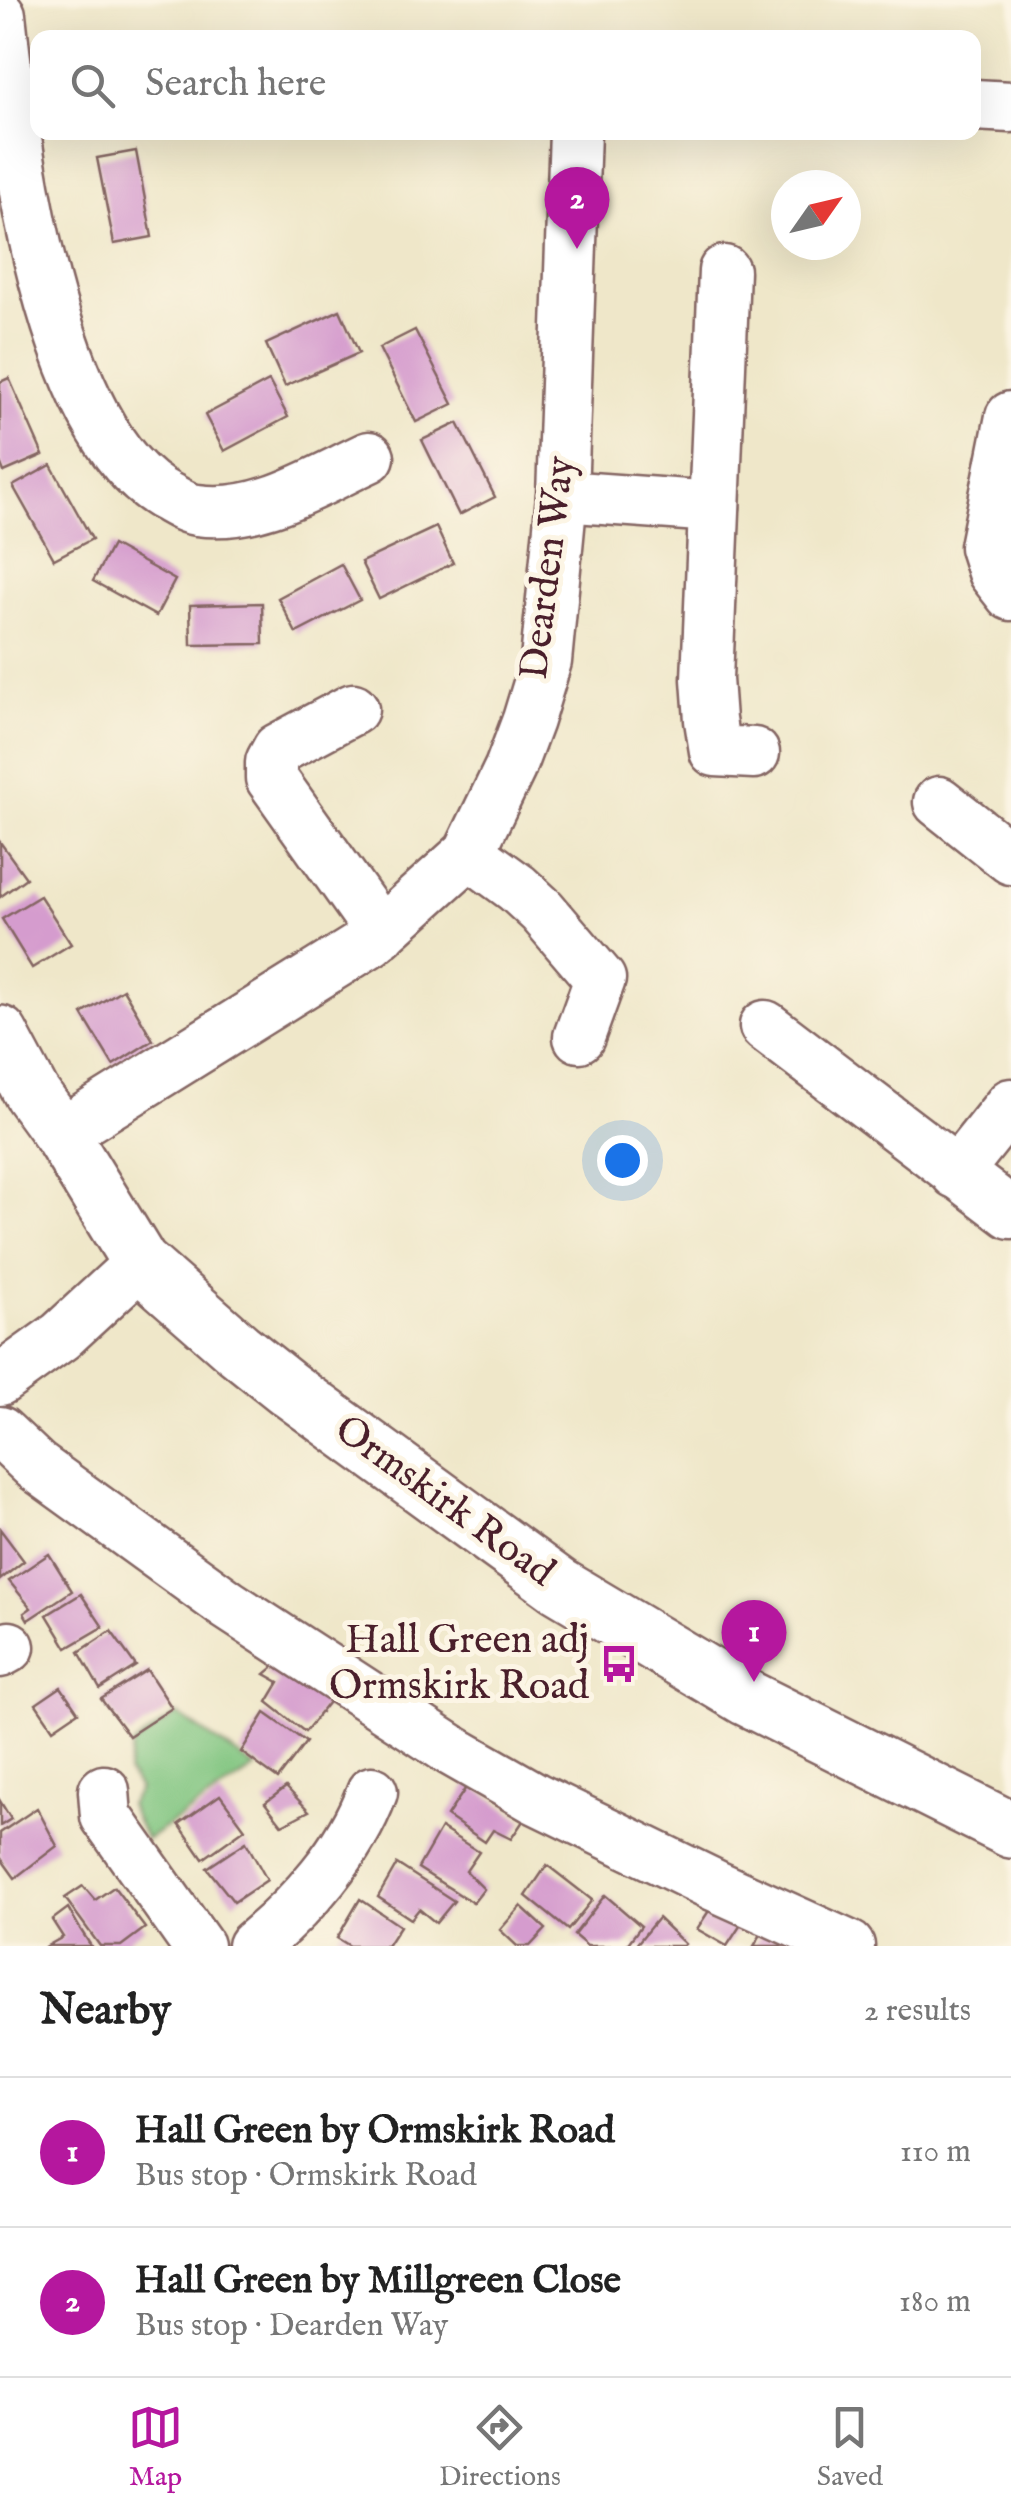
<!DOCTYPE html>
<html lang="en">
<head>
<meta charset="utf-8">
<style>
  body { margin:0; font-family:"IM FELL English",serif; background:#f2f2f2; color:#222 }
  .compass { position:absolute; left:771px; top:170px; width:90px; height:90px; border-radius:50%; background:#fff; box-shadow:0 10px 40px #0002; rotate:56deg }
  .you { position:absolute; left:622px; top:1160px; width:35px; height:35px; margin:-25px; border:8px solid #fff; border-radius:50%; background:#1a73e8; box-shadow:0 0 0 15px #1a73e833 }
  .badge { display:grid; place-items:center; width:65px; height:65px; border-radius:50%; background:#b5179e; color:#fff; font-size:32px; font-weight:700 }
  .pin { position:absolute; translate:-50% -82px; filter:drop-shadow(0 2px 5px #0008) }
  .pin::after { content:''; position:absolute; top:52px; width:35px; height:30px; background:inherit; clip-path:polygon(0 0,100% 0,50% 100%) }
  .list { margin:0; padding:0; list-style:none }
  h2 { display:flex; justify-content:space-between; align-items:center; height:130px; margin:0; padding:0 40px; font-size:42px }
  h2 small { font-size:32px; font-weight:400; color:#767676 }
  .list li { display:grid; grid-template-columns:65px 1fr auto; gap:30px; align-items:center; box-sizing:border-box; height:150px; padding:0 40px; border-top:2px solid #e0e0e0 }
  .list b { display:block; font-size:38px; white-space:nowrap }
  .list p { margin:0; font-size:32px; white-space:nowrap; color:#767676 }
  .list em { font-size:32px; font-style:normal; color:#767676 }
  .icon { flex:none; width:55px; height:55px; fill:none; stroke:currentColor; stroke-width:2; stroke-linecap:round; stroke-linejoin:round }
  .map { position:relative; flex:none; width:1011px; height:1946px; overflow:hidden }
  .search { position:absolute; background:#fff; box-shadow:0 10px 40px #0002; left:30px; right:30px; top:30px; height:110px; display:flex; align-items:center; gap:25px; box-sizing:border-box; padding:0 35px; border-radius:20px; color:#767676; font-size:38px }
  .sheet { height:430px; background:#fff }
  nav { display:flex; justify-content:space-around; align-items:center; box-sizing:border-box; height:140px; border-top:2px solid #e0e0e0; background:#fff; font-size:28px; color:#767676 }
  nav a { display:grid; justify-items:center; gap:5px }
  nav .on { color:#b5179e }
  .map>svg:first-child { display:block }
</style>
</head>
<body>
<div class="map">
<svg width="1011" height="1946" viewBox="0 0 1011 1946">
  <rect width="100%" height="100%" fill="#fcf5e5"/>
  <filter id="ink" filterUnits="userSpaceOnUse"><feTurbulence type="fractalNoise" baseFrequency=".01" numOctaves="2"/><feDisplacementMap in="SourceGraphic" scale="20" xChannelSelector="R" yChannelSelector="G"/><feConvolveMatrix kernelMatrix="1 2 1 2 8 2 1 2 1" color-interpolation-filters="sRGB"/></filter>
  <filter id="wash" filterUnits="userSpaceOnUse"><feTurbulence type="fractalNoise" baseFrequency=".0048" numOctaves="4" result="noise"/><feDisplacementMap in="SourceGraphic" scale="40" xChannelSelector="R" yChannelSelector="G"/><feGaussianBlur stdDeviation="2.25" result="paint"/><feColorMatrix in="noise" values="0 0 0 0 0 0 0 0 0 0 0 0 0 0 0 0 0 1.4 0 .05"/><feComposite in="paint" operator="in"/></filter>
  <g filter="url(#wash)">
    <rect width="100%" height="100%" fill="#efe7c9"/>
    <polygon fill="#80c580" stroke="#657256" stroke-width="2.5" points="177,1714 256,1768 146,1840 129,1805 139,1789 127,1772 133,1745"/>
    <g id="blocks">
      <g fill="#d59cce">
        <polygon points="136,151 152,237 114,244 97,158"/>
        <polygon points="340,310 359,353 285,386 266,344"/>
        <polygon points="415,330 453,404 416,422 379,348"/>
        <polygon points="9,378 43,455 4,472 0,462 0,382"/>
        <polygon points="269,381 288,417 224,451 205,415"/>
        <polygon points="458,423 495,497 459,515 422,440"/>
        <polygon points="51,465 92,539 54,559 13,486"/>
        <polygon points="436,527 453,563 379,599 361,562"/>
        <polygon points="112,545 175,580 156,616 93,581"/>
        <polygon points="341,564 360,600 296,633 278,598"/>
        <polygon points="262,603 263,644 191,645 190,605"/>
        <polygon points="0,842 26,878 0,897"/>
        <polygon points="40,896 71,944 32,968 2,919"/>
        <polygon points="123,989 153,1040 113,1065 82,1014"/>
        <polygon points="0,1529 24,1561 0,1580"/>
        <polygon points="49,1554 72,1591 28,1620 24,1613 31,1608 9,1581"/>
        <polygon points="81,1594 103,1627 67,1648 47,1615"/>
        <polygon points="111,1631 136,1666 100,1689 79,1652"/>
        <polygon points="277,1664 332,1698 305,1732 267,1702 279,1682 265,1674"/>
        <polygon points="147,1670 172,1708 129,1736 101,1699"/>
        <polygon points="61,1687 78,1712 53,1729 36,1704"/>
        <polygon points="265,1713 306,1742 278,1779 241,1752"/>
        <polygon points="469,1783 523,1821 511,1839 493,1830 485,1842 447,1816"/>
        <polygon points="286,1787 309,1811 282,1825 265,1803"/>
        <polygon points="220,1795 245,1829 203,1859 179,1824"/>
        <polygon points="0,1801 11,1819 0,1826"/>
        <polygon points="37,1808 57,1846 15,1878 0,1857 0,1833"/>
        <polygon points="441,1828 479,1852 466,1871 484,1889 473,1903 418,1868"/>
        <polygon points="246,1842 267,1880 234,1902 207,1868"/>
        <polygon points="397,1864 454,1901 436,1923 419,1909 411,1919 378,1897"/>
        <polygon points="547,1865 592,1900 568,1930 526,1896"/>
        <polygon points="83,1886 95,1900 114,1887 145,1928 121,1946 100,1946 65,1898"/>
        <polygon points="605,1895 641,1926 626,1946 587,1946 574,1935"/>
        <polygon points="360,1899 400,1926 387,1946 350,1946 337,1938"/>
        <polygon points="714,1903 744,1920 727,1946 697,1929"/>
        <polygon points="521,1906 546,1929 530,1946 517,1946 500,1930"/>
        <polygon points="68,1908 79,1927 91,1946 47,1946 63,1937 52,1920"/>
        <polygon points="658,1918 685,1944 683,1946 635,1946"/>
        <polygon points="763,1931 790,1946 754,1946"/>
      </g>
    </g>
  </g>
  <g filter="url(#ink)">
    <use href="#blocks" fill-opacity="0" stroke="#846562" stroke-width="2.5"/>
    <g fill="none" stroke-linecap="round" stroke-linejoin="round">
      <g stroke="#846562" stroke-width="55">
        <g id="minor">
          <path d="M 0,15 C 13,137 49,438 169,498 C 178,503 187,509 197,510 C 258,519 315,482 369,457"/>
          <polyline points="974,105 1011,107"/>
          <polyline points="724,271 707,679 710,720 715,751 754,753"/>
          <polyline points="1011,417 985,547 993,572 1011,595"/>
          <polyline points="562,496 714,507"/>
          <polyline points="353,709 278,749 271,762 271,778 381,933"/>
          <polyline points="939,802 1011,859"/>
          <polyline points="469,853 517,888 542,911 600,979 579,1037"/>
          <polyline points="765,1026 1011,1213"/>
          <polyline points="61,1134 371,941 469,853 510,768 528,720 546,661 562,496 575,132"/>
          <polyline points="956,1173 1011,1104"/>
          <polyline points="0,1380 61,1336 140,1263"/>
          <polyline points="0,1432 36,1466 228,1605 451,1750 535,1798 716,1886 849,1946"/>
          <polyline points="0,1652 9,1647"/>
          <polyline points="104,1791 106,1816 198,1946"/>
          <path d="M 253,1946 C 302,1906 350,1852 372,1792"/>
        </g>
      </g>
      <g stroke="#846562" stroke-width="60">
        <polyline id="major" points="0,1034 32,1094 61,1134 140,1263 238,1349 287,1388 559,1586 747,1698 1011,1830"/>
      </g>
      <use href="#minor" stroke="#fff" stroke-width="50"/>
      <use href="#major" stroke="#fff" stroke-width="55"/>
    </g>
  </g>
  <defs>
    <g id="bus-bare" transform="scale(3)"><path d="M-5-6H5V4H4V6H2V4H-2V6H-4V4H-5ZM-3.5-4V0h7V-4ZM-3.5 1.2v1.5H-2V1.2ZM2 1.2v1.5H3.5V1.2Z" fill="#b5179e" stroke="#fcf5e5" stroke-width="2.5" paint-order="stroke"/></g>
  </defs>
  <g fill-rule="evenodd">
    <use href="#bus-bare" x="619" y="1664"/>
  </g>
  <g text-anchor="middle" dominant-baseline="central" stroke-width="10" stroke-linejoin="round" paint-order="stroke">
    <g font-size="40" fill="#4a1f2b" stroke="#fcf5e5">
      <text transform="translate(549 568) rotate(-83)">Dearden Way</text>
      <text transform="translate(444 1502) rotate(36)">Ormskirk Road</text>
    </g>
    <g font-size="40" fill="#4a1f2b" stroke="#fcf5e5" text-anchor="end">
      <text x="589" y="1641">Hall Green adj<tspan x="589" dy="46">Ormskirk Road</tspan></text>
    </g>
  </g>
</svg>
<svg class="compass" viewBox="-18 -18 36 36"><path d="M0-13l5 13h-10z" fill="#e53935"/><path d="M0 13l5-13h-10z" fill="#767676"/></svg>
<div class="you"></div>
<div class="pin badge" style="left:754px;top:1682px">1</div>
<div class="pin badge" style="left:577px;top:249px">2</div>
<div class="search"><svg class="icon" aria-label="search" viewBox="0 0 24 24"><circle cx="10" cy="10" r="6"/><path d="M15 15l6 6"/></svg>Search here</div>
</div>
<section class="sheet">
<h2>Nearby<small>2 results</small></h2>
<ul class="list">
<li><span class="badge">1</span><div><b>Hall Green by Ormskirk Road</b><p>Bus stop · Ormskirk Road</p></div><em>110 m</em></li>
<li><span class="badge">2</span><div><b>Hall Green by Millgreen Close</b><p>Bus stop · Dearden Way</p></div><em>180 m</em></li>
</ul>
</section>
<nav>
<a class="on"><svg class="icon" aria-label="map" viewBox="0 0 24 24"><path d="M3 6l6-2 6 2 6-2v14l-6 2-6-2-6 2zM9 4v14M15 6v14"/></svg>Map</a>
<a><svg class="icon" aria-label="directions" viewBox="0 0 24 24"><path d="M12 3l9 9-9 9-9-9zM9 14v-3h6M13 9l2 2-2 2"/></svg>Directions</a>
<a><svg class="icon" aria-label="saved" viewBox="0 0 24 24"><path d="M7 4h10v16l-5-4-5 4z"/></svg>Saved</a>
</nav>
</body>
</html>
